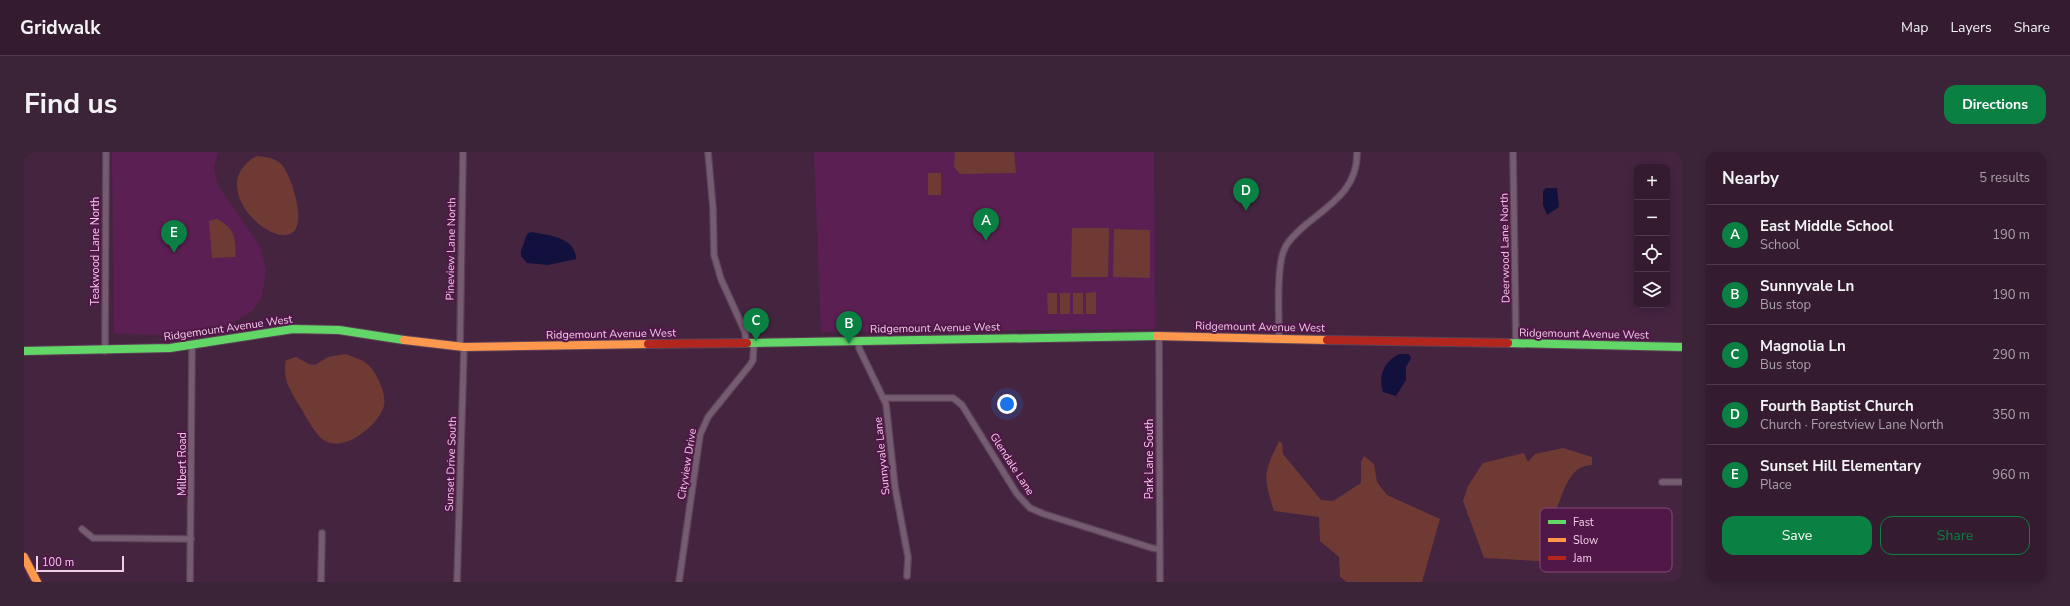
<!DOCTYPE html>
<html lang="en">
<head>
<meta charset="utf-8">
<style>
  body { margin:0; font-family:"Nunito Sans",sans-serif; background:#3c2438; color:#f1f3f6 }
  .controls { position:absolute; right:12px; top:12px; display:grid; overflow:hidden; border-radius:8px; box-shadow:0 2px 10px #0003 }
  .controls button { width:36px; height:36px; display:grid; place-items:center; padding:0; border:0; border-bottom:1px solid #4e394c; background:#341b30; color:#f1f3f6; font:20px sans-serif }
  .scale { position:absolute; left:12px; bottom:10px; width:88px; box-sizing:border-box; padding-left:4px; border:2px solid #f1cce8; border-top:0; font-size:11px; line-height:14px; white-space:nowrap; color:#f1cce8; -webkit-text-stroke:3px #521749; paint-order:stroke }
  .you { position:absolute; left:983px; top:252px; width:14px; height:14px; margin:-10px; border:3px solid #fff; border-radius:50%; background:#1a73e8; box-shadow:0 0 0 6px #1a73e833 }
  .badge { display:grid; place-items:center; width:26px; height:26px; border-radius:50%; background:#0b8043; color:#fff; font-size:13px; font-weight:700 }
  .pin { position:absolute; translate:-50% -33px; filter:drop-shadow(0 1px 2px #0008) }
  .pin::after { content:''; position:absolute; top:21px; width:14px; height:12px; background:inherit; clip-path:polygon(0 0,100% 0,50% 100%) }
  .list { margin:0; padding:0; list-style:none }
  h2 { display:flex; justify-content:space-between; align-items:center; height:52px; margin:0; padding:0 16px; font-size:17px }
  h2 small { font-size:13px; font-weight:400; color:#a9a1ab }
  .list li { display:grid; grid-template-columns:26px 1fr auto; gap:12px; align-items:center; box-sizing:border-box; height:60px; padding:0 16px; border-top:1px solid #4e394c }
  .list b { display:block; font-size:15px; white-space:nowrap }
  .list p { margin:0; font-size:13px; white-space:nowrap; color:#a9a1ab }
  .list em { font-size:13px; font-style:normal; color:#a9a1ab }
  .actions { display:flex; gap:8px; padding:12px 16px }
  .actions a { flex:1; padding:9px 0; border:1px solid #0b8043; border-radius:12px; text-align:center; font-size:14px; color:#0b8043 }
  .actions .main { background:#0b8043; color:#fff }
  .icon { flex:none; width:22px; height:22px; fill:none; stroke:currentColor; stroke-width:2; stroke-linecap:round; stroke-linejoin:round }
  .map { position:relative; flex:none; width:1658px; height:430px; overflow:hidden; border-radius:12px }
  header { display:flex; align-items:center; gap:24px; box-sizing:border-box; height:56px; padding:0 20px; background:#341b30; border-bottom:1px solid #4e394c }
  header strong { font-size:19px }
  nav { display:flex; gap:22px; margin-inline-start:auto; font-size:14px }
  .intro { display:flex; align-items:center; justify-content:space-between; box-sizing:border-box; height:96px; padding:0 24px }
  h1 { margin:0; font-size:28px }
  .button { padding:10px 18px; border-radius:12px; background:#0b8043; color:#fff; font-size:14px; font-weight:700 }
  main { display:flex; gap:24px; padding:0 24px }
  aside { flex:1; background:#341b30; border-radius:12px; box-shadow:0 2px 10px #0003 }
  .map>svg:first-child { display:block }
</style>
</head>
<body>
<header>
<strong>Gridwalk</strong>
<nav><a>Map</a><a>Layers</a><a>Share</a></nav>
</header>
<div class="intro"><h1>Find us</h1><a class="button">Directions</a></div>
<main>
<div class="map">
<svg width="1658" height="430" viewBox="0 0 1658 430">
  <rect width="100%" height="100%" fill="#452440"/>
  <g fill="#5c1f53">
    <polygon points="88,0 194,0 190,16 194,34 236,94 242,119 238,144 227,160 200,176 162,184 90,181"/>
    <polygon points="790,0 1130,0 1131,177 797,180"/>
  </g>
  <g fill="#6f3a33">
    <polygon points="931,0 990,0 992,21 936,22 930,15"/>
    <path d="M 233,4 C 241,5 252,6 258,13 C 267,24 276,55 274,69 C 269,115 172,37 233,4 Z"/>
    <rect x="904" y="21" width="13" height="22"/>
    <path d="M 193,67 C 212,77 211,86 212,105 L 188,106 L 185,69 Z"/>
    <polygon points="1048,76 1085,76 1084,125 1047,125"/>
    <polygon points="1090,77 1126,78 1126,126 1089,125"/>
    <polygon points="1072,140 1072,162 1062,162 1062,141"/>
    <polygon points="1023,141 1033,141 1033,162 1024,162"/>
    <rect x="1036" y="141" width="10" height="21"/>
    <rect x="1049" y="141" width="10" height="21"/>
    <path d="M 322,202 C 328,205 337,207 342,211 C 352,218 365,245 359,257 C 351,275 323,298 303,290 C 293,286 282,265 277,256 C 267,240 258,228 262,208 L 272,205 L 285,212 L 291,213 L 304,205 Z"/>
    <path d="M 1255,289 L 1258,291 L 1259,302 L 1297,348 L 1309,349 L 1337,331 L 1337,310 L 1340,304 L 1350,312 L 1353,330 L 1363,343 L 1416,367 L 1398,430 L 1323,430 L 1316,425 L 1315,405 L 1296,389 L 1295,365 L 1250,359 C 1239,323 1239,323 1255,289 Z"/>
    <path d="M 1539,296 L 1568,305 L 1568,313 C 1545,313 1540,340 1532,358 L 1542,371 L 1531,410 L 1460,406 L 1439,349 L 1444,334 L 1459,311 L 1500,301 L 1504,310 L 1511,302 Z"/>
  </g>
  <g fill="#12113d">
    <polygon points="1522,36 1533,36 1535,55 1523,63 1519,53 1519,39"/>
    <path d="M 507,80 C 524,83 552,85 552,107 L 524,113 L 503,111 L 497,104 L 497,99 L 503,82 Z"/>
    <path d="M 1375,202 L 1385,202 L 1387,206 L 1382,215 L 1382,228 L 1372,244 L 1359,240 C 1354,223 1360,210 1375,202 Z"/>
  </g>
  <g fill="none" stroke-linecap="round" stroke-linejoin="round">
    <g stroke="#5c4257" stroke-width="8">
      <g id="street">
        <polyline points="684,0 689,56 690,103 697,127 721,180 722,191"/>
        <polyline points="1489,0 1492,192"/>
        <polyline points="1135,184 1136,430"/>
        <path d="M 1255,186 C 1255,165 1252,112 1261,96 C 1265,87 1272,82 1279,75 C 1305,53 1334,38 1333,0"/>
        <polyline points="836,188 835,196 862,252 871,335 884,405 883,424"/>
        <polyline points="436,195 439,0"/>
        <polyline points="81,199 82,0"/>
        <polyline points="859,246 929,246 938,253 993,342 1006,356 1020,362 1128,396 1135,397"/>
        <polyline points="1638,330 1658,330"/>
        <polyline points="58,377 69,386 167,387"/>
        <polyline points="166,430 168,194"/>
        <polyline points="297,430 298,381"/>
        <polyline points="433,430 440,195"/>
        <polyline points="655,430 676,283 684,265 726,213 729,208 730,190"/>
      </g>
    </g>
    <g stroke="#5c4257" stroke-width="10">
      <g id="fast">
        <polyline points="723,191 1133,184"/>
        <polyline points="1484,191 1658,195"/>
        <polyline points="0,199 146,196 269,177 315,178 380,188"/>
      </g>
    </g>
    <g stroke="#5c4257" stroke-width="10">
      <g id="slow">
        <polyline points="1133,184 1303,188"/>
        <polyline points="380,188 440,195 624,192"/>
        <polyline points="0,405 13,430"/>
      </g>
    </g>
    <g stroke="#5c4257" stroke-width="10">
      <g id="jam">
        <polyline points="1303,188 1484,191"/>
        <polyline points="624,192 723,191"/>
      </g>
    </g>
    <use href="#street" stroke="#755c70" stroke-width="5.5"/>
    <use href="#fast" stroke="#63d668" stroke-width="8"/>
    <use href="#slow" stroke="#ff974d" stroke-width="8"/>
    <use href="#jam" stroke="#b3261e" stroke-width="8"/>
  </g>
  <g text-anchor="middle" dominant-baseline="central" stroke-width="4" stroke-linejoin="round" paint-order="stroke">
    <g font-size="11" fill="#f1cce8" stroke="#521749">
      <text transform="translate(1481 96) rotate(-91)">Deerwood Lane North</text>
      <text transform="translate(427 97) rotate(-89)">Pineview Lane North</text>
      <text transform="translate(71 99) rotate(-90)">Teakwood Lane North</text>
      <text transform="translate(1236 175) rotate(1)">Ridgemount Avenue West</text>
      <text transform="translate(204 176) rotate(-8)">Ridgemount Avenue West</text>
      <text transform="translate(911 176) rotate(-1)">Ridgemount Avenue West</text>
      <text transform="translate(587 182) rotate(-1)">Ridgemount Avenue West</text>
      <text transform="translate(1560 182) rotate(1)">Ridgemount Avenue West</text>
      <text transform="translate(858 304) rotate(-96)">Sunnyvale Lane</text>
      <text transform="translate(1125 307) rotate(-90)">Park Lane South</text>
      <text transform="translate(158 312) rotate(-90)">Milbert Road</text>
      <text transform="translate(427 312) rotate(-88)">Sunset Drive South</text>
      <text transform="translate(663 312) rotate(-81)">Cityview Drive</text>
      <text transform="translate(988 312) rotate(57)">Glendale Lane</text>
    </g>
  </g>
  <rect x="1516" y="356" width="132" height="64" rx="6" fill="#521749" stroke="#824d79" stroke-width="1"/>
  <rect x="1524" y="368" width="18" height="4" fill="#63d668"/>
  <rect x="1524" y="386" width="18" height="4" fill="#ff974d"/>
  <rect x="1524" y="404" width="18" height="4" fill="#b3261e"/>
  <g font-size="11" fill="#f1cce8">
    <text x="1549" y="374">Fast</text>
    <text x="1549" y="392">Slow</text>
    <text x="1549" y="410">Jam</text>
  </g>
</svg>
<div class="controls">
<button>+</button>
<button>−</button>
<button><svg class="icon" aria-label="locate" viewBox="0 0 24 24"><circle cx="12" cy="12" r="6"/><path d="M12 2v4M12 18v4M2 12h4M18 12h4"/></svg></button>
<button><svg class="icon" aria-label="layers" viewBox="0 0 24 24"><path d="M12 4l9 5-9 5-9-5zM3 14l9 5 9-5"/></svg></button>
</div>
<div class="scale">100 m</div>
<div class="you"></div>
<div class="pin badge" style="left:962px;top:89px">A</div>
<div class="pin badge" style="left:825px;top:192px">B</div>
<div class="pin badge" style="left:732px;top:189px">C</div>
<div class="pin badge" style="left:1222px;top:59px">D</div>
<div class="pin badge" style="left:150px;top:101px">E</div>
</div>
<aside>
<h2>Nearby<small>5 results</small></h2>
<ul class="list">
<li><span class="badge">A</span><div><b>East Middle School</b><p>School</p></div><em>190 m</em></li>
<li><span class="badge">B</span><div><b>Sunnyvale Ln</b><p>Bus stop</p></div><em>190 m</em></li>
<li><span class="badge">C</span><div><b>Magnolia Ln</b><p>Bus stop</p></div><em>290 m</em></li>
<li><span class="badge">D</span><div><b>Fourth Baptist Church</b><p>Church · Forestview Lane North</p></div><em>350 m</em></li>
<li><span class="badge">E</span><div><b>Sunset Hill Elementary</b><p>Place</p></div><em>960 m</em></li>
</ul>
<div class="actions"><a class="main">Save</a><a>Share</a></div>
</aside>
</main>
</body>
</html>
